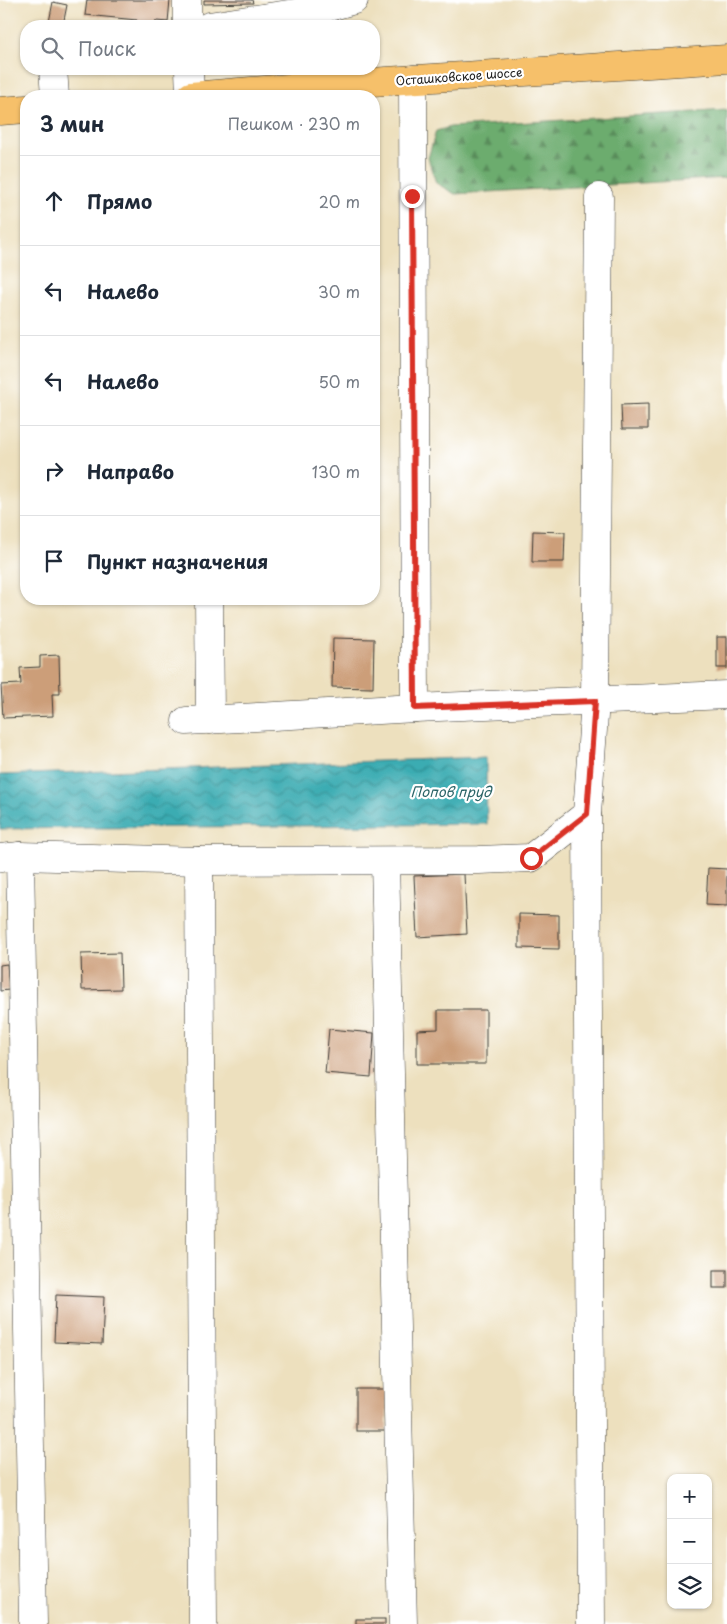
<!DOCTYPE html>
<html lang="ru">
<head>
<meta charset="utf-8">
<style>
  body { margin:0; font-family:"Playpen Sans",sans-serif; background:#f2f2f3; color:#1f2937 }
  .controls { position:absolute; right:15px; bottom:15px; display:grid; overflow:hidden; border-radius:10px; box-shadow:0 1px 4px #0004 }
  .controls button { width:45px; height:45px; display:grid; place-items:center; padding:0; border:0; border-bottom:1px solid #e0e1e3; background:#fff; color:#1f2937; font:25px sans-serif }
  .stop { position:absolute; width:15px; height:15px; margin:-11px; border:4px solid #d93025; border-radius:50%; background:#fff }
  .stop.end { background:#d93025; border-color:#fff; box-shadow:0 1px 5px #0008 }
  .list { margin:0; padding:0; list-style:none }
  h2 { display:flex; justify-content:space-between; align-items:center; height:65px; margin:0; padding:0 20px; font-size:21px }
  h2 small { font-size:16px; font-weight:400; color:#747a83 }
  .list li { display:grid; grid-template-columns:32px 1fr auto; gap:15px; align-items:center; box-sizing:border-box; height:90px; padding:0 20px; border-top:1px solid #e0e1e3 }
  .list b { display:block; font-size:19px; white-space:nowrap }
  .list em { font-size:16px; font-style:normal; color:#747a83 }
  .icon { flex:none; width:28px; height:28px; fill:none; stroke:currentColor; stroke-width:2; stroke-linecap:round; stroke-linejoin:round }
  .map { position:relative; flex:none; width:727px; height:1624px; overflow:hidden }
  .search { position:absolute; background:#fff; box-shadow:0 1px 4px #0004; left:20px; top:20px; width:360px; height:55px; display:flex; align-items:center; gap:12px; box-sizing:border-box; padding:0 18px; border-radius:20px; color:#747a83; font-size:19px }
  .panel { position:absolute; background:#fff; box-shadow:0 1px 4px #0004; left:20px; top:90px; width:360px; height:515px; border-radius:20px }
  .map>svg:first-child { display:block }
</style>
</head>
<body>
<div class="map">
<svg width="727" height="1624" viewBox="0 0 727 1624">
  <defs>
    <pattern id="forest-firs" width="22" height="20" patternUnits="userSpaceOnUse" patternTransform="scale(1.25)"><rect width="22" height="20" fill="#6cac6e"/><path d="M5 1l3.5 6h-7zM16 11l3.5 6h-7z" fill="#588b5a"/></pattern>
    <pattern id="water-waves" width="16" height="10" patternUnits="userSpaceOnUse" patternTransform="scale(1.25)"><rect width="16" height="10" fill="#3aacb2"/><path d="M0 5q4-4 8 0t8 0" fill="none" stroke="#308b90"/></pattern>
  </defs>
  <rect width="100%" height="100%" fill="#fff"/>
  <filter id="ink" filterUnits="userSpaceOnUse"><feTurbulence type="fractalNoise" baseFrequency=".02" numOctaves="2"/><feDisplacementMap in="SourceGraphic" scale="10" xChannelSelector="R" yChannelSelector="G"/><feConvolveMatrix kernelMatrix="1 2 1 2 8 2 1 2 1" color-interpolation-filters="sRGB"/></filter>
  <filter id="wash" filterUnits="userSpaceOnUse"><feTurbulence type="fractalNoise" baseFrequency=".0096" numOctaves="4" result="noise"/><feDisplacementMap in="SourceGraphic" scale="20" xChannelSelector="R" yChannelSelector="G"/><feGaussianBlur stdDeviation="1.12" result="paint"/><feColorMatrix in="noise" values="0 0 0 0 0 0 0 0 0 0 0 0 0 0 0 0 0 1.4 0 .05"/><feComposite in="paint" operator="in"/></filter>
  <g filter="url(#wash)">
    <rect width="100%" height="100%" fill="#ede0be"/>
    <polygon fill="url(#forest-firs)" stroke="#446445" points="727,110 727,178 455,194 436,183 428,158 436,131 450,127"/>
    <polygon fill="url(#water-waves)" stroke="#2b6467" points="486,757 487,824 0,829 0,775"/>
    <g id="blocks">
      <g fill="#cc9e79">
        <polygon points="87,0 170,0 168,22 156,21 155,26 136,26 137,20 85,15"/>
        <polygon points="204,0 252,0 253,3 204,4"/>
        <polygon points="53,2 67,5 63,25 49,22"/>
        <polygon points="648,404 648,429 622,429 621,405"/>
        <polygon points="533,531 565,532 564,562 532,562"/>
        <rect x="717" y="637" width="10" height="31"/>
        <polygon points="333,638 374,639 373,688 332,687"/>
        <polygon points="59,655 60,694 52,694 53,716 3,718 1,685 21,684 20,668 40,667 40,656"/>
        <polygon points="708,868 727,869 727,906 706,905"/>
        <polygon points="464,874 467,934 417,937 414,876"/>
        <polygon points="519,914 559,915 559,949 519,948"/>
        <polygon points="120,953 121,989 82,990 81,954"/>
        <polygon points="7,964 9,990 0,991 0,965"/>
        <polygon points="438,1010 486,1010 486,1064 417,1064 417,1030 438,1029"/>
        <polygon points="329,1029 374,1033 371,1077 325,1073"/>
        <rect x="713" y="1270" width="14" height="18"/>
        <polygon points="56,1295 104,1297 102,1344 54,1342"/>
        <rect x="356" y="1389" width="31" height="42"/>
        <rect x="356" y="1619" width="29" height="5"/>
      </g>
    </g>
  </g>
  <g filter="url(#ink)">
    <use href="#blocks" fill-opacity="0" stroke="#3b3934" stroke-width="1"/>
    <g fill="none" stroke-linecap="round" stroke-linejoin="round">
      <g stroke="#3b3934" stroke-width="29">
        <g id="minor">
          <polyline points="187,0 187,26"/>
          <polyline points="209,26 322,9 354,0"/>
          <polyline points="53,69 55,96"/>
          <polyline points="189,69 190,96"/>
          <polyline points="413,79 415,708"/>
          <polyline points="209,599 210,720"/>
          <polyline points="186,721 415,708 727,695"/>
          <polyline points="20,856 33,1624"/>
          <polyline points="0,858 20,856 199,861 479,860 531,858 587,814"/>
          <polyline points="199,861 203,1624"/>
          <polyline points="385,861 403,1624"/>
          <polyline points="591,1624 587,814 595,701 599,197"/>
        </g>
      </g>
      <g stroke="#3b3934" stroke-width="29">
        <g id="major">
          <polyline points="191,96 325,85 727,59"/>
          <polyline points="0,111 26,109"/>
        </g>
      </g>
      <use href="#minor" stroke="#fff" stroke-width="28"/>
      <use href="#major" stroke="#f6c06b" stroke-width="28"/>
    </g>
  </g>
  <g fill="none" stroke-linecap="round" stroke-linejoin="round" filter="url(#ink)">
    <polyline stroke="#d93025" stroke-width="6" points="412,196 415,708 595,701 587,814 531,858"/>
  </g>
  <g text-anchor="middle" dominant-baseline="central" stroke-width="4.5" stroke-linejoin="round" paint-order="stroke">
    <g font-size="12" fill="#1c1c1c" stroke="#fff">
      <text transform="translate(459 76) rotate(-4)">Осташковское шоссе</text>
    </g>
    <g font-size="14" font-style="italic" fill="#2b6467" stroke="#fff">
      <text x="451" y="791">Попов пруд</text>
    </g>
  </g>
</svg>
<div class="controls">
<button>+</button>
<button>−</button>
<button><svg class="icon" aria-label="layers" viewBox="0 0 24 24"><path d="M12 4l9 5-9 5-9-5zM3 14l9 5 9-5"/></svg></button>
</div>
<div class="stop" style="left:531px;top:858px"></div>
<div class="stop end" style="left:412px;top:196px"></div>
<div class="search"><svg class="icon" aria-label="search" viewBox="0 0 24 24"><circle cx="10" cy="10" r="6"/><path d="M15 15l6 6"/></svg>Поиск</div>
<section class="panel">
<h2>3 мин<small>Пешком · 230 m</small></h2>
<ul class="list">
<li><svg class="icon" aria-label="ahead" viewBox="0 0 24 24"><path d="M12 20V5M6 11l6-6 6 6"/></svg><div><b>Прямо</b></div><em>20 m</em></li>
<li><svg class="icon" aria-label="left" viewBox="0 0 24 24"><path d="M17 20v-9H6M10 6l-5 5 5 5"/></svg><div><b>Налево</b></div><em>30 m</em></li>
<li><svg class="icon" aria-label="left" viewBox="0 0 24 24"><path d="M17 20v-9H6M10 6l-5 5 5 5"/></svg><div><b>Налево</b></div><em>50 m</em></li>
<li><svg class="icon" aria-label="right" viewBox="0 0 24 24"><path d="M7 20v-9h11M14 6l5 5-5 5"/></svg><div><b>Направо</b></div><em>130 m</em></li>
<li><svg class="icon" aria-label="arrive" viewBox="0 0 24 24"><path d="M6 21V4h12l-3 4 3 4H6"/></svg><div><b>Пункт назначения</b></div></li>
</ul>
</section>
</div>
</body>
</html>
